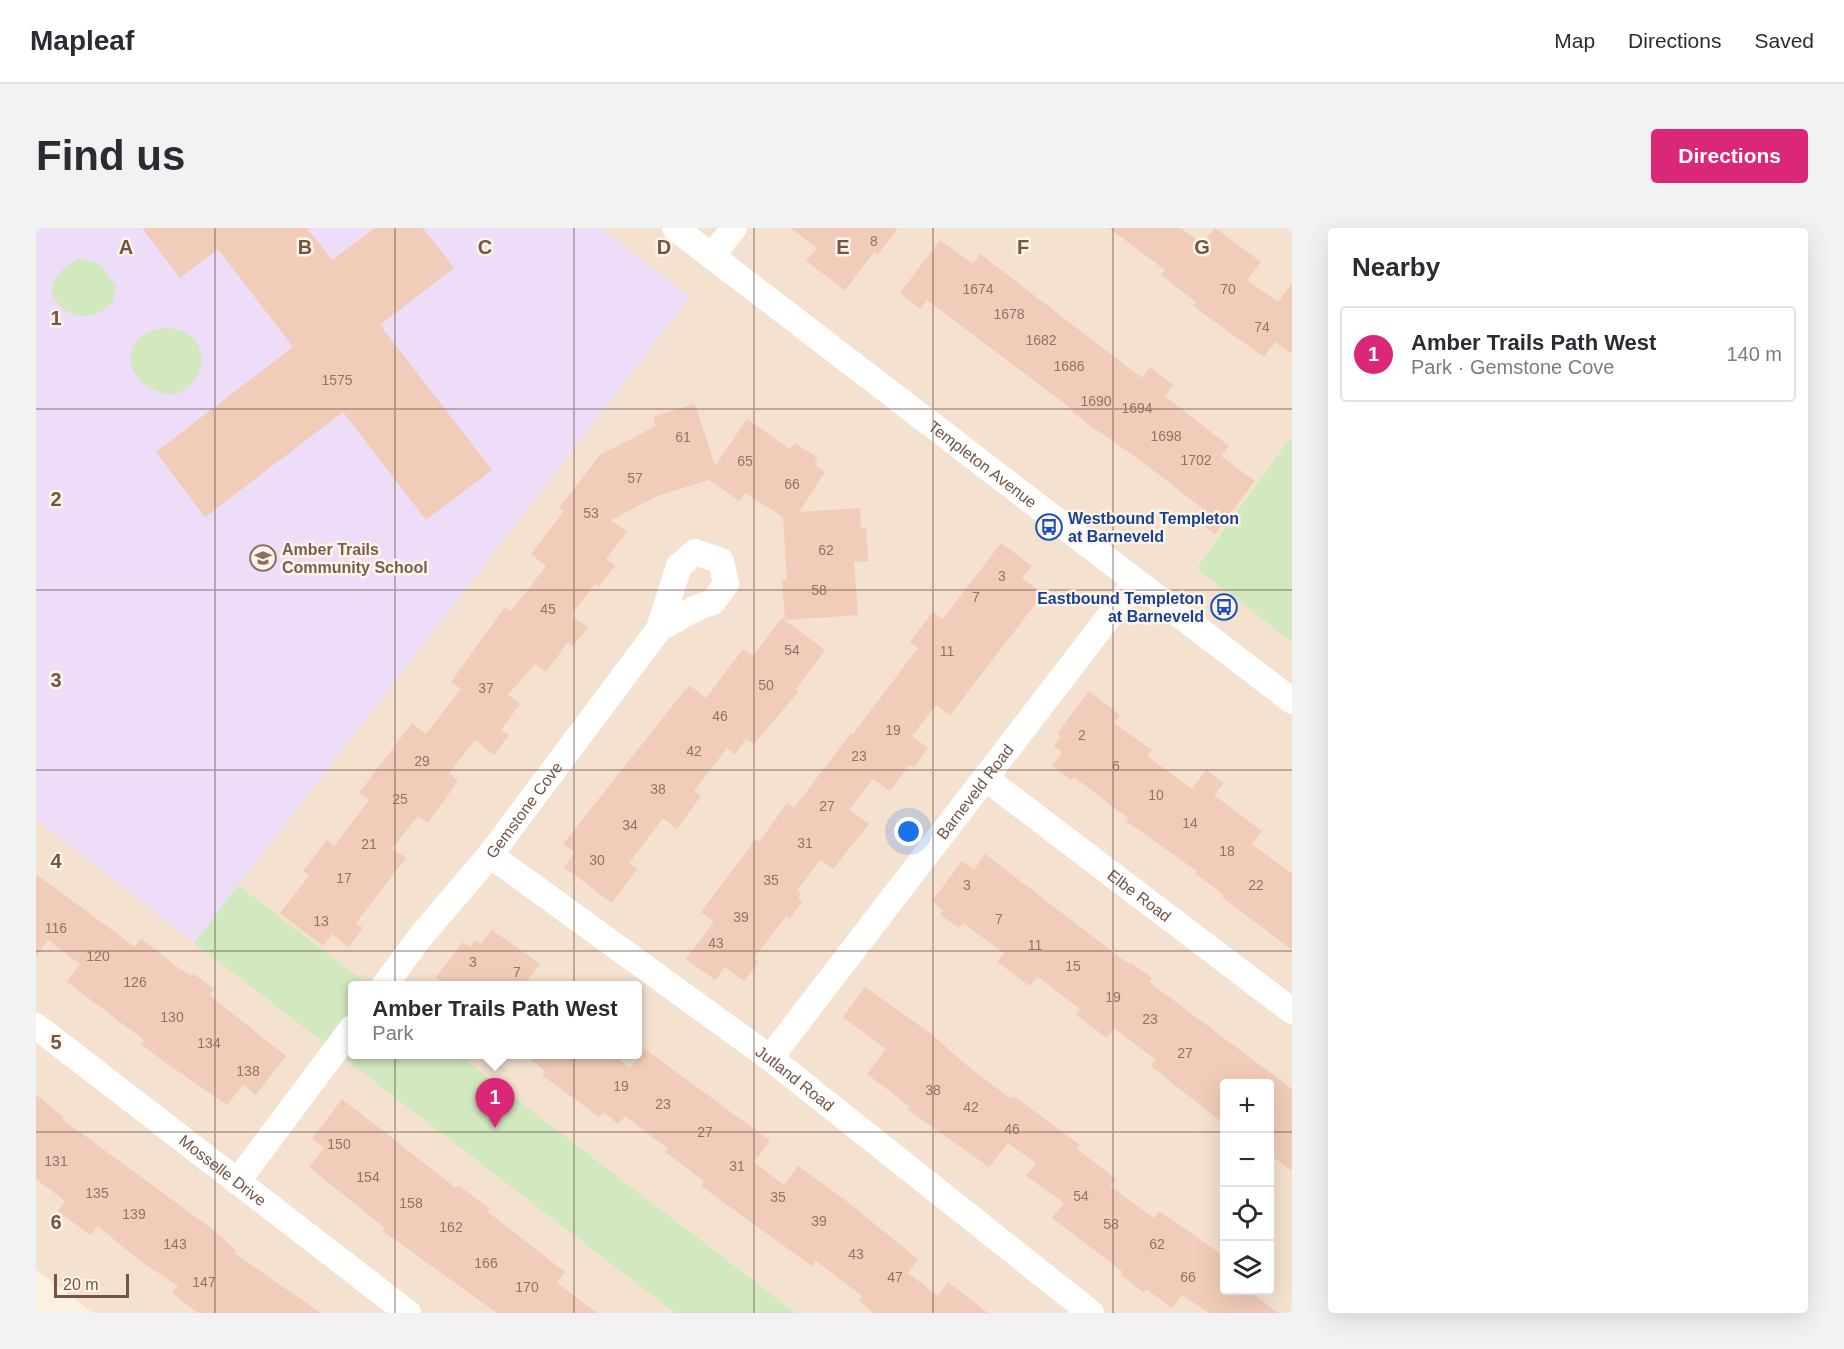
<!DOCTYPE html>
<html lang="en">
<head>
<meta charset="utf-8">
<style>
  body { margin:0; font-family:Arial,sans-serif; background:#f2f2f3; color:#2b2b33 }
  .controls { position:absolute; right:18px; bottom:18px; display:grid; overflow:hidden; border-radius:6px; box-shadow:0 6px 24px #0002 }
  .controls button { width:54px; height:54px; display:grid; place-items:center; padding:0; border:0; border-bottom:2px solid #e1e1e2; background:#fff; color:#2b2b33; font:30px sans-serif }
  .scale { position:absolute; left:18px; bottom:15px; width:75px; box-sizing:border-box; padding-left:6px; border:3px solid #735548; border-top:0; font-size:16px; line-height:21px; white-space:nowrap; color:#735548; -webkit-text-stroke:4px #fff4e6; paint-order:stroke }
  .you { position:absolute; left:873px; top:604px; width:21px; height:21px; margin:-15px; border:4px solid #fff; border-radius:50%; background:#1a73e8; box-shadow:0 0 0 9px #1a73e833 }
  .badge { display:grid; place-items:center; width:39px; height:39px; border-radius:50%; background:#db2777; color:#fff; font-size:20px; font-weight:700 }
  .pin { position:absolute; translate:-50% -50px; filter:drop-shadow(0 2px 3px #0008) }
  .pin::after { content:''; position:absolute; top:32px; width:21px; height:18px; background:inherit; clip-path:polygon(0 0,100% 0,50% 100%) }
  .popup { position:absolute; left:312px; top:753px; width:294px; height:78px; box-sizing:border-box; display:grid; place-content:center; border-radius:6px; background:#fff; filter:drop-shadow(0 2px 4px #0005); font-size:20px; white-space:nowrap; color:#7c7c81 }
  .popup b { font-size:22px; color:#2b2b33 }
  .popup::after { content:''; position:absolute; left:50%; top:100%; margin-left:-12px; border:12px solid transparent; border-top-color:#fff }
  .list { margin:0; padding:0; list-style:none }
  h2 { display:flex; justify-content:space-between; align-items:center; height:78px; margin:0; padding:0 24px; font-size:26px }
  h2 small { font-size:20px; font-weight:400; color:#7c7c81 }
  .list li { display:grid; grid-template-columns:39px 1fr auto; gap:18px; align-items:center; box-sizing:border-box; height:96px; margin:0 12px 12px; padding:0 12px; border:2px solid #e1e1e2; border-radius:6px }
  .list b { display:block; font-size:22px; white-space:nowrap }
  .list p { margin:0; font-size:20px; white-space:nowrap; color:#7c7c81 }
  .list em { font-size:20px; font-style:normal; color:#7c7c81 }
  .icon { flex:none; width:33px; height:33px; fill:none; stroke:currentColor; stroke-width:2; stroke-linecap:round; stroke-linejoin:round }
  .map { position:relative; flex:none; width:1256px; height:1085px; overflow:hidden; border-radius:6px }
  header { display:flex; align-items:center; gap:36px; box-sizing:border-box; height:84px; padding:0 30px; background:#fff; border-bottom:2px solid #e1e1e2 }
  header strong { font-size:28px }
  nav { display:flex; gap:33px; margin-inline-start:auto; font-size:21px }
  .intro { display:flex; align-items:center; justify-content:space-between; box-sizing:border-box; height:144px; padding:0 36px }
  h1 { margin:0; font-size:42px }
  .button { padding:15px 27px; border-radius:6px; background:#db2777; color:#fff; font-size:21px; font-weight:700 }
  main { display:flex; gap:36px; padding:0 36px }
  aside { flex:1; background:#fff; border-radius:6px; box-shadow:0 6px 24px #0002 }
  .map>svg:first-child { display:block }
</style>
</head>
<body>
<header>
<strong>Mapleaf</strong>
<nav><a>Map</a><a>Directions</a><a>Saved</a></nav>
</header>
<div class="intro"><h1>Find us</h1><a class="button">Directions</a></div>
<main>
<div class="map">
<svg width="1256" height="1085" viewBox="0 0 1256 1085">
  <rect width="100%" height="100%" fill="#fcf0e0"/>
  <g fill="#f4e1cf" fill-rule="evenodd">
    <path d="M 564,0 L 1256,0 L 1256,207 L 1160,339 L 1256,414 L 1256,1085 L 760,1085 L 423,827 L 602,826 L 602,758 L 333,757 L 202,657 L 654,69 ZM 1188,856 L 1234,856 L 1234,1062 L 1188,1062 Z"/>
    <polygon points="0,591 158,715 639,1085 57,1085 0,1041"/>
  </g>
  <polygon fill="#edddf8" points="0,0 564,0 654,69 158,715 0,591"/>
  <g fill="#d2e9bf">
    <path d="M 44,30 L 63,36 L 80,57 L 78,73 C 57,94 32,94 16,67 C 14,49 29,38 44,30 Z"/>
    <path d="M 126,100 C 175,98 177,151 139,167 C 89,163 76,111 126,100 Z"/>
    <polygon points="1256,207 1256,414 1160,340"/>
    <polygon points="202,657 333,757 316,758 316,826 423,827 760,1085 639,1085 158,715"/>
  </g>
  <g fill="#f1ccb8">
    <polygon points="106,0 271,0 296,32 339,0 387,0 418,40 344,97 456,242 390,292 307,184 169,289 120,224 257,119 182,21 144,50"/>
    <polygon points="754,0 862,0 842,27 838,24 809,62 770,33 781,20"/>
    <polygon points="1073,0 1144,0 1166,15 1179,0 1225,34 1211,52 1242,74 1256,55 1256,126 1239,114 1228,129 1157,78 1160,74 1125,47 1129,42"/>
    <polygon points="904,12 937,36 944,26 1106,150 1114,139 1137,157 1129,168 1193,218 1185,228 1219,253 1179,306 1158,291 1166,280 1100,229 1056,199 1036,184 1037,182 891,72 884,81 864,65"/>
    <polygon points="659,176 679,238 711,191 754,221 759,215 782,230 778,236 789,244 763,284 824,280 825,300 830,300 832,333 818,334 822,387 749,392 746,352 751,352 747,289 709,265 703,273 673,252 621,268 575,292 591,304 570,331 579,338 563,358 559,356 535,387 552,400 537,418 532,414 510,444 499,436 472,467 484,476 465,502 473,507 458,527 439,512 413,545 422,553 392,595 382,588 356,620 370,630 320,695 327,700 312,719 296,706 287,718 244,685 273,648 267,643 291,612 298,618 333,572 323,565 376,495 390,506 425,461 415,454 469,379 475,383 510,338 495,326 528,283 523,280 564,227 620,198 617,189"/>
    <polygon points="965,315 996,338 986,350 1007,366 914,487 900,477 876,508 892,520 878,540 873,537 854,563 837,551 813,582 833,596 797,641 784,632 761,662 765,666 762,670 766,674 753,691 750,688 718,730 723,734 708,753 689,739 679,752 650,731 678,694 665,684 720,611 723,614 751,575 758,580 815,505 817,506 882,420 874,414 897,384 907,391"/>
    <polygon points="746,390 789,422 760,461 763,463 718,516 710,511 699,526 691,520 658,563 665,568 641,601 627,590 593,635 601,641 576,675 528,639 539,624 527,616 653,457 670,470 707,421 717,428"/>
    <polygon points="1053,463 1084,487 1078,495 1116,522 1111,528 1156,561 1170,542 1188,555 1178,567 1226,603 1216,616 1256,646 1256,722 1186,669 1188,667 1159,645 1161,643 1090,593 1092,590 1038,549 1035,552 1016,538 1026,524 1018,518 1025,509 1021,506"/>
    <polygon points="949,626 1094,737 1095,735 1116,750 1113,754 1256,861 1256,943 1233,926 1233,855 1188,855 1188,896 1115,838 1120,832 1078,800 1071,810 1040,787 1044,781 1001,748 994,758 961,734 968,725 927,695 923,700 904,687 907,682 896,673 926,633 938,642"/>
    <polygon points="0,646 99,719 105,711 144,741 156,748 158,746 178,761 173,767 250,828 220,867 207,857 191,877 130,835 105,816 108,812 31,754 44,736 12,712 0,729"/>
    <polygon points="456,702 504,736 487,758 411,758 400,749 427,714 434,719 439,712 445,716"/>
    <polygon points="829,759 898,808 929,836 975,871 978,868 1044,917 1041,921 1080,951 1074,958 1118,990 1123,983 1188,1028 1188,1062 1212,1062 1242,1085 1173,1085 1146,1067 1136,1080 1110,1061 1108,1065 1085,1047 1087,1044 1016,990 1028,975 990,948 1000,935 972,915 953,939 871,881 873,878 831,846 850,821 807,789"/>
    <polygon points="609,821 734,913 718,934 748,957 762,938 809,972 882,1031 872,1045 902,1068 912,1054 952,1085 838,1085 823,1073 826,1068 780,1033 776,1038 665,958 668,953 629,924 632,921 589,888 582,896 567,884 563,889 506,847 509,843 488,826 576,826 594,840"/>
    <polygon points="0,867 28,889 26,891 176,1001 200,1022 198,1025 285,1085 162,1085 136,1065 142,1058 103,1032 62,998 54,1007 22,983 29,973 0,951"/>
    <polygon points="306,871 420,960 422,957 454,981 452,984 529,1044 521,1055 561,1085 461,1085 347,1003 349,1000 273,939 288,920 276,911"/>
  </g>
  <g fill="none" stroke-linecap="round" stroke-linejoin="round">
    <g stroke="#fff" stroke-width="26">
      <path id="s1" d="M 639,0 L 1256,473"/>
      <polyline points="676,28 698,0"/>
      <path id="s2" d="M 949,550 L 1256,783"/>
      <path id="s3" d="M 454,627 L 734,830 L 1055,1085"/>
      <path id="s4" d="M 348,758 L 385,708 L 454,627 L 623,401 L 643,338 L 659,324 L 685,333 L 690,356 L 677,374 L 660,380 L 623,401"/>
      <path id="s5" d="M 0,798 L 372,1085"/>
      <path id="s6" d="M 734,830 L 1099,355"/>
      <polyline points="201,954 316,800"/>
    </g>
  </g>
  <path fill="none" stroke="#735548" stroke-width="1.5" stroke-opacity="0.55" d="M 179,0 L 179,1085M 359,0 L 359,1085M 538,0 L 538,1085M 718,0 L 718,1085M 897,0 L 897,1085M 1077,0 L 1077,1085M 0,181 L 1256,181M 0,362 L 1256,362M 0,542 L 1256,542M 0,723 L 1256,723M 0,904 L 1188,904M 1234,904 L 1256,904"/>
  <defs>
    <g id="bus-ring" transform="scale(1.35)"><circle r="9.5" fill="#fff4e6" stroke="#1a4fb4" stroke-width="1.5"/><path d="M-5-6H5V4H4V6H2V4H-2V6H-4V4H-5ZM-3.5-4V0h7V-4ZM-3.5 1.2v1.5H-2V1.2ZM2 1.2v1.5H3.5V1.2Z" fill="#1a4fb4"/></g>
    <g id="school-ring" transform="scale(1.35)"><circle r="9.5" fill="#fff4e6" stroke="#8d6e63" stroke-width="1.5"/><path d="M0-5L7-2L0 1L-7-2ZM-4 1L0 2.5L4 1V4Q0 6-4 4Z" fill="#8d6e63"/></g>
  </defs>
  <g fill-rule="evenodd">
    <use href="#bus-ring" x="1013" y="299"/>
    <use href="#school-ring" x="227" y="330"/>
    <use href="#bus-ring" x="1188" y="379"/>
  </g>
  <g text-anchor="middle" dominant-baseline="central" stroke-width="5" stroke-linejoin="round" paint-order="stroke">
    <g font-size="14" fill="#927364">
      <text x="838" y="13">8</text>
      <text x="942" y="61">1674</text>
      <text x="1192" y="61">70</text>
      <text x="973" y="86">1678</text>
      <text x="1226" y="99">74</text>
      <text x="1005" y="112">1682</text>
      <text x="1033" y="138">1686</text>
      <text x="301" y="152">1575</text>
      <text x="1060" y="173">1690</text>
      <text x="1101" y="180">1694</text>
      <text x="1130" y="208">1698</text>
      <text x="647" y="209">61</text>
      <text x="1160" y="232">1702</text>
      <text x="709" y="233">65</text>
      <text x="599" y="250">57</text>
      <text x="756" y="256">66</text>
      <text x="555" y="285">53</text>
      <text x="790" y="322">62</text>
      <text x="966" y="348">3</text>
      <text x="783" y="362">58</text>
      <text x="940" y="369">7</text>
      <text x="512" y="381">45</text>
      <text x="756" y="422">54</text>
      <text x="911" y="423">11</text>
      <text x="730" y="457">50</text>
      <text x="450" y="460">37</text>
      <text x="684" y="488">46</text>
      <text x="857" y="502">19</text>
      <text x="1046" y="507">2</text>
      <text x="658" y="523">42</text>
      <text x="823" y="528">23</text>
      <text x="386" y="533">29</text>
      <text x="1080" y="538">6</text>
      <text x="622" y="561">38</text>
      <text x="1120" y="567">10</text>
      <text x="364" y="571">25</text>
      <text x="791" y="578">27</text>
      <text x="1154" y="595">14</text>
      <text x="594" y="597">34</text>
      <text x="769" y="615">31</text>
      <text x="333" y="616">21</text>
      <text x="1191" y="623">18</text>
      <text x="561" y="632">30</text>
      <text x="308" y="650">17</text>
      <text x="735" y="652">35</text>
      <text x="931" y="657">3</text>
      <text x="1220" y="657">22</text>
      <text x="705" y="689">39</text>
      <text x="963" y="691">7</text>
      <text x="285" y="693">13</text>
      <text x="20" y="700">116</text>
      <text x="680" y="715">43</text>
      <text x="999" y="717">11</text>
      <text x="62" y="728">120</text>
      <text x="437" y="734">3</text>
      <text x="1037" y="738">15</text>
      <text x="481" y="744">7</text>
      <text x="99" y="754">126</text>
      <text x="1077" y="769">19</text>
      <text x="136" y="789">130</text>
      <text x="1114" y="791">23</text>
      <text x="173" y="815">134</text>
      <text x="1149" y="825">27</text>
      <text x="212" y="843">138</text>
      <text x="585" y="858">19</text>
      <text x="897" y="862">38</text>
      <text x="627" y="876">23</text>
      <text x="935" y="879">42</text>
      <text x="976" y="901">46</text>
      <text x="669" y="904">27</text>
      <text x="303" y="916">150</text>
      <text x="20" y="933">131</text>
      <text x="701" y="938">31</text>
      <text x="332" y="949">154</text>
      <text x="61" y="965">135</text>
      <text x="1045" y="968">54</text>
      <text x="742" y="969">35</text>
      <text x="375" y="975">158</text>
      <text x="98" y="986">139</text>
      <text x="783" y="993">39</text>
      <text x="1075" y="996">58</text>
      <text x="415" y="999">162</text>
      <text x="139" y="1016">143</text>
      <text x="1121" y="1016">62</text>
      <text x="820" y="1026">43</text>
      <text x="450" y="1035">166</text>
      <text x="859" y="1049">47</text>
      <text x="1152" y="1049">66</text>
      <text x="168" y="1054">147</text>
      <text x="491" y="1059">170</text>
    </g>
    <g font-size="16" fill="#735548" stroke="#fff4e6">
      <text stroke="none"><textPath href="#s1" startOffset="388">Templeton Avenue</textPath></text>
      <text stroke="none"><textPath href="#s6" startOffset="336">Barneveld Road</textPath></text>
      <text stroke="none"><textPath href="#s4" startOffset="225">Gemstone Cove</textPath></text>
      <text stroke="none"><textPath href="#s2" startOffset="194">Elbe Road</textPath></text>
      <text stroke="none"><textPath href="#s3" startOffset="378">Jutland Road</textPath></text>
      <text stroke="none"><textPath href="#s5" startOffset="236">Mosselle Drive</textPath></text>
    </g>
    <g font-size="16" font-weight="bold" fill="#164399" stroke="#fff4e6" text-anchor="start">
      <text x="1032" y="290">Westbound Templeton<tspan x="1032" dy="18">at Barneveld</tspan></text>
      <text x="1168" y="370" text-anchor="end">Eastbound Templeton<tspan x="1168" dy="18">at Barneveld</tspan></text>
    </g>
    <g font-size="16" font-weight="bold" fill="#785e54" stroke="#fff4e6" text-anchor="start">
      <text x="246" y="321">Amber Trails<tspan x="246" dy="18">Community School</tspan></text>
    </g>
  </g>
  <g font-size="20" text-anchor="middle" font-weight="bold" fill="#735548" stroke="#fff4e6" stroke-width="5" stroke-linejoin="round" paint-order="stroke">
    <text x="90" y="26">A</text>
    <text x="269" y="26">B</text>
    <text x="449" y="26">C</text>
    <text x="628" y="26">D</text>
    <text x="807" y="26">E</text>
    <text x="987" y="26">F</text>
    <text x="1166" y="26">G</text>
    <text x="20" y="97">1</text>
    <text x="20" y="278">2</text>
    <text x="20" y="459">3</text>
    <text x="20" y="640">4</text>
    <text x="20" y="821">5</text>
    <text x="20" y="1001">6</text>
  </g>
</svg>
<div class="controls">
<button>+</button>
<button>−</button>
<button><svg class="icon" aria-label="locate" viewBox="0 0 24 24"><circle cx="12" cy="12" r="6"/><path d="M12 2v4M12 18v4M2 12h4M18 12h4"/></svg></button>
<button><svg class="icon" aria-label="layers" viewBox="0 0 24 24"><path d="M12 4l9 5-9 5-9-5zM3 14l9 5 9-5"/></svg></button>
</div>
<div class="scale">20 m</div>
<div class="you"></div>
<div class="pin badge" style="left:459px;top:900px">1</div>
<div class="popup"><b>Amber Trails Path West</b>Park</div>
</div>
<aside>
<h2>Nearby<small></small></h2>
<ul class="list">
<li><span class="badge">1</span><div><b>Amber Trails Path West</b><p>Park · Gemstone Cove</p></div><em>140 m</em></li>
</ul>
</aside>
</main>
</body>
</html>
